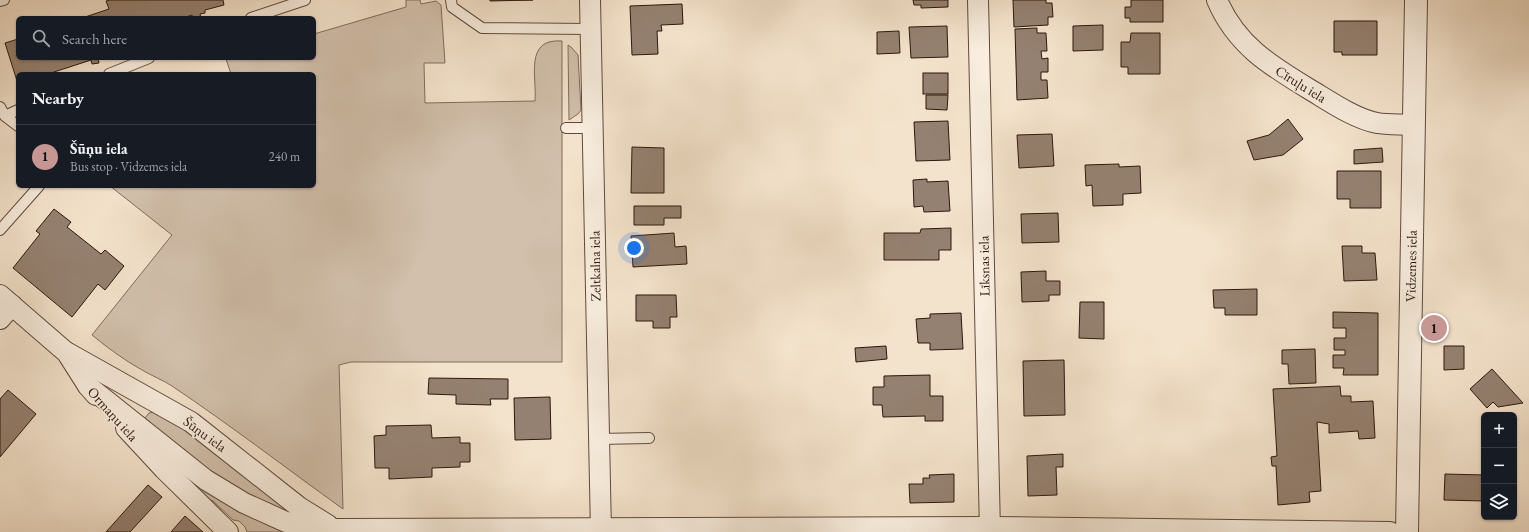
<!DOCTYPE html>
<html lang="en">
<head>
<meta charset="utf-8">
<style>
  body { margin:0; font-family:"EB Garamond",serif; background:#20242c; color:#f1f3f6 }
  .controls { position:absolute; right:12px; bottom:12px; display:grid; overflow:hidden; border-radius:6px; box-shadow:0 1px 3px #0004 }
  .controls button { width:36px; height:36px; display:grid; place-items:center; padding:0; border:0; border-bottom:1px solid #363941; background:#171b24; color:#f1f3f6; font:20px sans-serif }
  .you { position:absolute; left:634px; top:248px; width:14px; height:14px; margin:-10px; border:3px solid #fff; border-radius:50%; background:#1a73e8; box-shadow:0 0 0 6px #1a73e833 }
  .badge { display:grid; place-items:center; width:26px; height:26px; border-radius:50%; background:#c59692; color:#111; font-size:13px; font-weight:700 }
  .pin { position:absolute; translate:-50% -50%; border:2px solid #fff; box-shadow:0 1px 4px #0006 }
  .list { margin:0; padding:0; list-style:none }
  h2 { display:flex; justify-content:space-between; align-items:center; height:52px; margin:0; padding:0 16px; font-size:17px }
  h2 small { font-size:13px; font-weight:400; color:#9ea1a6 }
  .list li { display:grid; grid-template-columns:26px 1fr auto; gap:12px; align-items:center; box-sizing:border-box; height:64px; padding:0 16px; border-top:1px solid #363941 }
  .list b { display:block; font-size:15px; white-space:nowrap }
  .list p { margin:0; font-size:13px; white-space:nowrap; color:#9ea1a6 }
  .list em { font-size:13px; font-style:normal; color:#9ea1a6 }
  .icon { flex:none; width:22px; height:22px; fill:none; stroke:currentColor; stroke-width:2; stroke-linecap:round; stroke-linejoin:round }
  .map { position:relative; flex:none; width:1529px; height:532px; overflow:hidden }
  .search { position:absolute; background:#171b24; box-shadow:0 1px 3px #0004; left:16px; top:16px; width:300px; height:44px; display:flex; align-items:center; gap:10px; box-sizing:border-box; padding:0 14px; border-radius:6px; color:#9ea1a6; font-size:15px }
  .panel { position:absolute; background:#171b24; box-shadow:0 1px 3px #0004; left:16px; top:72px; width:300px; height:116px; border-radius:6px }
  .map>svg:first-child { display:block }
</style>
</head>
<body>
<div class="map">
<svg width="1529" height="532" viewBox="0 0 1529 532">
  <rect width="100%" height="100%" fill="#f4e3cc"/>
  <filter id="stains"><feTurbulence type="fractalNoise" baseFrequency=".005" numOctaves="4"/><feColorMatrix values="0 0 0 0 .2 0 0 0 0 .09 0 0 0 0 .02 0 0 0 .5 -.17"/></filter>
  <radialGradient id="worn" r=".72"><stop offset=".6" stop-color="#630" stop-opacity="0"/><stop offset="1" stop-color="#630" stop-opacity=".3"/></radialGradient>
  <g fill="#d2c0ac" stroke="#806c5d">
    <path d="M 406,0 L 420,0 L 421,4 L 436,1 L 441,5 L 445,63 L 424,63 L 425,103 L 535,101 C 537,77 524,38 562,41 L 562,362 L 351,362 L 339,365 L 343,509 C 286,468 230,425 172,386 C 163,380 152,376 142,370 C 124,360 108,348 92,335 L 172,235 L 110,186 L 314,186 L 314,74 L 231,74 L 226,59 L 230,58 L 314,58 L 314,34 L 406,7 Z"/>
    <polygon points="568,45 571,47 578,55 581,110 578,114 569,120"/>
    <polygon points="158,411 197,436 292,511 289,515 247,496 204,469 145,418 149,413"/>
    <polygon points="156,450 292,532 247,532 245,527 239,521 233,520 212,500 208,504"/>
  </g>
  <g fill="#958171" stroke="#2e170e">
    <polygon points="110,0 223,0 224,5 205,10 205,13 200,14 201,18 193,18 192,15 183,18 82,18 109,9 106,1"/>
    <polygon points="490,0 533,0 490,1"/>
    <polygon points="913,0 948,0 948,7 921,8 921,5 914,5"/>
    <polygon points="1013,0 1046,0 1046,3 1052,3 1053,17 1048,17 1048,25 1014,27"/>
    <polygon points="1131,0 1163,0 1163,22 1130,22 1130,18 1125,18 1125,7 1131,7"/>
    <polygon points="682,4 683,24 661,25 662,31 657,31 658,54 632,55 630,6"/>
    <polygon points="1334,21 1377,21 1377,55 1342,55 1342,52 1334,52"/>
    <polygon points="1103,25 1103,50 1073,51 1073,26"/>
    <polygon points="947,26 948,57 911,58 909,27"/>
    <polygon points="1037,28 1037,33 1046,33 1047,51 1041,51 1042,59 1048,58 1048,72 1041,72 1041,80 1047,80 1048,98 1017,100 1015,29"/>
    <polygon points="899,31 900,53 877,54 877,32"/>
    <polygon points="1131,33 1160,33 1160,74 1128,74 1128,67 1121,67 1121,42 1130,42"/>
    <polygon points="18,39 18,58 103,58 98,59 99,63 92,64 91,60 51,73 51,74 18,74 18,84 5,43"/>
    <rect x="923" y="73" width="25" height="21"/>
    <polygon points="926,95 948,95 947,110 926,109"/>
    <polygon points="1288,119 1303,139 1283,155 1254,160 1247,141 1269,135"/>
    <polygon points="948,121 950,160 916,161 914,122"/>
    <polygon points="1052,134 1054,166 1019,168 1017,135"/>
    <polygon points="632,147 664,148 664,193 631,193"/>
    <polygon points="1382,148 1383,162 1354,164 1354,150"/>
    <polygon points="1119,164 1119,167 1140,166 1141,193 1123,194 1123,205 1093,206 1092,185 1086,186 1085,165"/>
    <polygon points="1337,171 1381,171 1381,208 1350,208 1350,199 1337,199"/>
    <polygon points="927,179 927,182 948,181 950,211 924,212 923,206 914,207 913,180"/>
    <polygon points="634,206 681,206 681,218 664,218 664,225 634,225"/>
    <polygon points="54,209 71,222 67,227 101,254 105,250 124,266 105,290 98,284 72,317 13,268 40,234 36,231"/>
    <polygon points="1058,213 1059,242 1022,243 1021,214"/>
    <polygon points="951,228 951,250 939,250 939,260 884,260 884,233 920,233 921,229"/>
    <polygon points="674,233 675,247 686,246 687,264 633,267 631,236"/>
    <polygon points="1342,246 1362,246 1362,253 1375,253 1377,280 1344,281"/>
    <polygon points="1046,271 1046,281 1060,281 1060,295 1049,295 1049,301 1022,302 1021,272"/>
    <polygon points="1257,289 1257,315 1225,315 1225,308 1214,308 1213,290"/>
    <polygon points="636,295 676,295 677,317 670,317 670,328 653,328 653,321 636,321"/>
    <polygon points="1080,302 1104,302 1104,339 1079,338"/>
    <polygon points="1333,312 1378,313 1378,375 1343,375 1344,368 1333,368 1333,355 1345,355 1345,350 1334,350 1334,338 1346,338 1346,328 1333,328"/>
    <polygon points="961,313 963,349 930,350 930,343 918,343 916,319 930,318 930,314"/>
    <polygon points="886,346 887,359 856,362 855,348"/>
    <polygon points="1444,346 1464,346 1464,369 1444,370"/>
    <polygon points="1315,349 1316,383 1289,384 1288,364 1282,364 1282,350"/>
    <polygon points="1064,360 1065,415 1024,416 1023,361"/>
    <polygon points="1492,369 1523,403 1498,407 1493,402 1487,408 1470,389"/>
    <polygon points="930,375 930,396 943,396 943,421 925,421 925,416 883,417 882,405 873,405 873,387 884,387 884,376"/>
    <polygon points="429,378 508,379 508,399 490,399 491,405 456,404 456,395 428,394"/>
    <polygon points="1340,386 1341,396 1351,396 1351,402 1373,401 1375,438 1359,439 1358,431 1329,433 1329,424 1317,422 1321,491 1309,492 1310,502 1278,505 1276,466 1272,466 1271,457 1277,456 1273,389"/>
    <polygon points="8,390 36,414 0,457 0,399"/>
    <polygon points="550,397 551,439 515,440 514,398"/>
    <polygon points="431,425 432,438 460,437 460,443 470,443 470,462 460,462 460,467 432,468 432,477 389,479 389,468 375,468 374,436 386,435 386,426"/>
    <polygon points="1063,454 1063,467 1056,467 1057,495 1028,496 1027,456"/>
    <polygon points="954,474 954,502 910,503 909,484 923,484 923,478 930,478 929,475"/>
    <polygon points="1445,474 1484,475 1484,501 1444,500"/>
    <polygon points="148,485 162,497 130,532 106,532"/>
    <polygon points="185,516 203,532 171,532"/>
  </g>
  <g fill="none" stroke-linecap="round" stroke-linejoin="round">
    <g stroke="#604a3e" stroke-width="12">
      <g id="service">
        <polyline points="451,0 452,7 482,28 590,29"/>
        <polyline points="0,1 4,0"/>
        <polyline points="251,18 305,0"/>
        <polyline points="109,74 149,58"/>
        <polyline points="0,107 5,116 18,126"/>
        <polyline points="5,116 18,110"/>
        <polyline points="566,128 592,128"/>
        <polyline points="0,230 39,186"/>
        <polyline points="598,439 649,438"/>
      </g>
    </g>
    <g stroke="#604a3e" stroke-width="22">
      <g id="minor">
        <polyline points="590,0 601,532"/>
        <polyline points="978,0 990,532"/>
        <path d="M 1217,0 C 1237,47 1273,67 1314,92 C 1332,103 1356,119 1377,123 C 1388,125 1402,124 1413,125"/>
        <polyline points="0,295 67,353 88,386 96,395"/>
        <polyline points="0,319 12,305"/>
        <polyline points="68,353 191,422 299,507 328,525"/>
        <polyline points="88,386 206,480 244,503 286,522 334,529 990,527 1390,532"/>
        <polyline points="126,428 164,469 228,532"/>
      </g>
    </g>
    <g stroke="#604a3e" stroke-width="24">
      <polyline id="tertiary" points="1407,532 1416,0"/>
    </g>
    <use href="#service" stroke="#f8edde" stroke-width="10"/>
    <use href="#minor" stroke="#f8edde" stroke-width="20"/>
    <use href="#tertiary" stroke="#f8edde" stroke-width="22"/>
  </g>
  <g text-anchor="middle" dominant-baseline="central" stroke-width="3" stroke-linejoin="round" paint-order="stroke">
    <g font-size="14" fill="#2e170e" stroke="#f8edde">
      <text transform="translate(1301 84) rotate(32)">Cīruļu iela</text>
      <text transform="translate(595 266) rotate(-91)">Zeltkalna iela</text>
      <text transform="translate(984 266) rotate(-91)">Līksnas iela</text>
      <text transform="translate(1411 266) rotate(-89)">Vidzemes iela</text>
      <text transform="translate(113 414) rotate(48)">Ormaņu iela</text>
      <text transform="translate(205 434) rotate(36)">Šūņu iela</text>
    </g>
  </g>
  <rect width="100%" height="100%" filter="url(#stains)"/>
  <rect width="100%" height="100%" fill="url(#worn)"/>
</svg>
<div class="controls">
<button>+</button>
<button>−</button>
<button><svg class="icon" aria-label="layers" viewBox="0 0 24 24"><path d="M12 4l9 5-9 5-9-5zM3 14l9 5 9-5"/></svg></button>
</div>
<div class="you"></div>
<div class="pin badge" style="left:1434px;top:328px">1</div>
<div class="search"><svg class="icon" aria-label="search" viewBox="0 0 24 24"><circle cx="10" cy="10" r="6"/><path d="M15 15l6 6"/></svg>Search here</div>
<section class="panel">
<h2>Nearby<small></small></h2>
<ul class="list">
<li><span class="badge">1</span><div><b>Šūņu iela</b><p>Bus stop · Vidzemes iela</p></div><em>240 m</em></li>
</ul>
</section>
</div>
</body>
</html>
